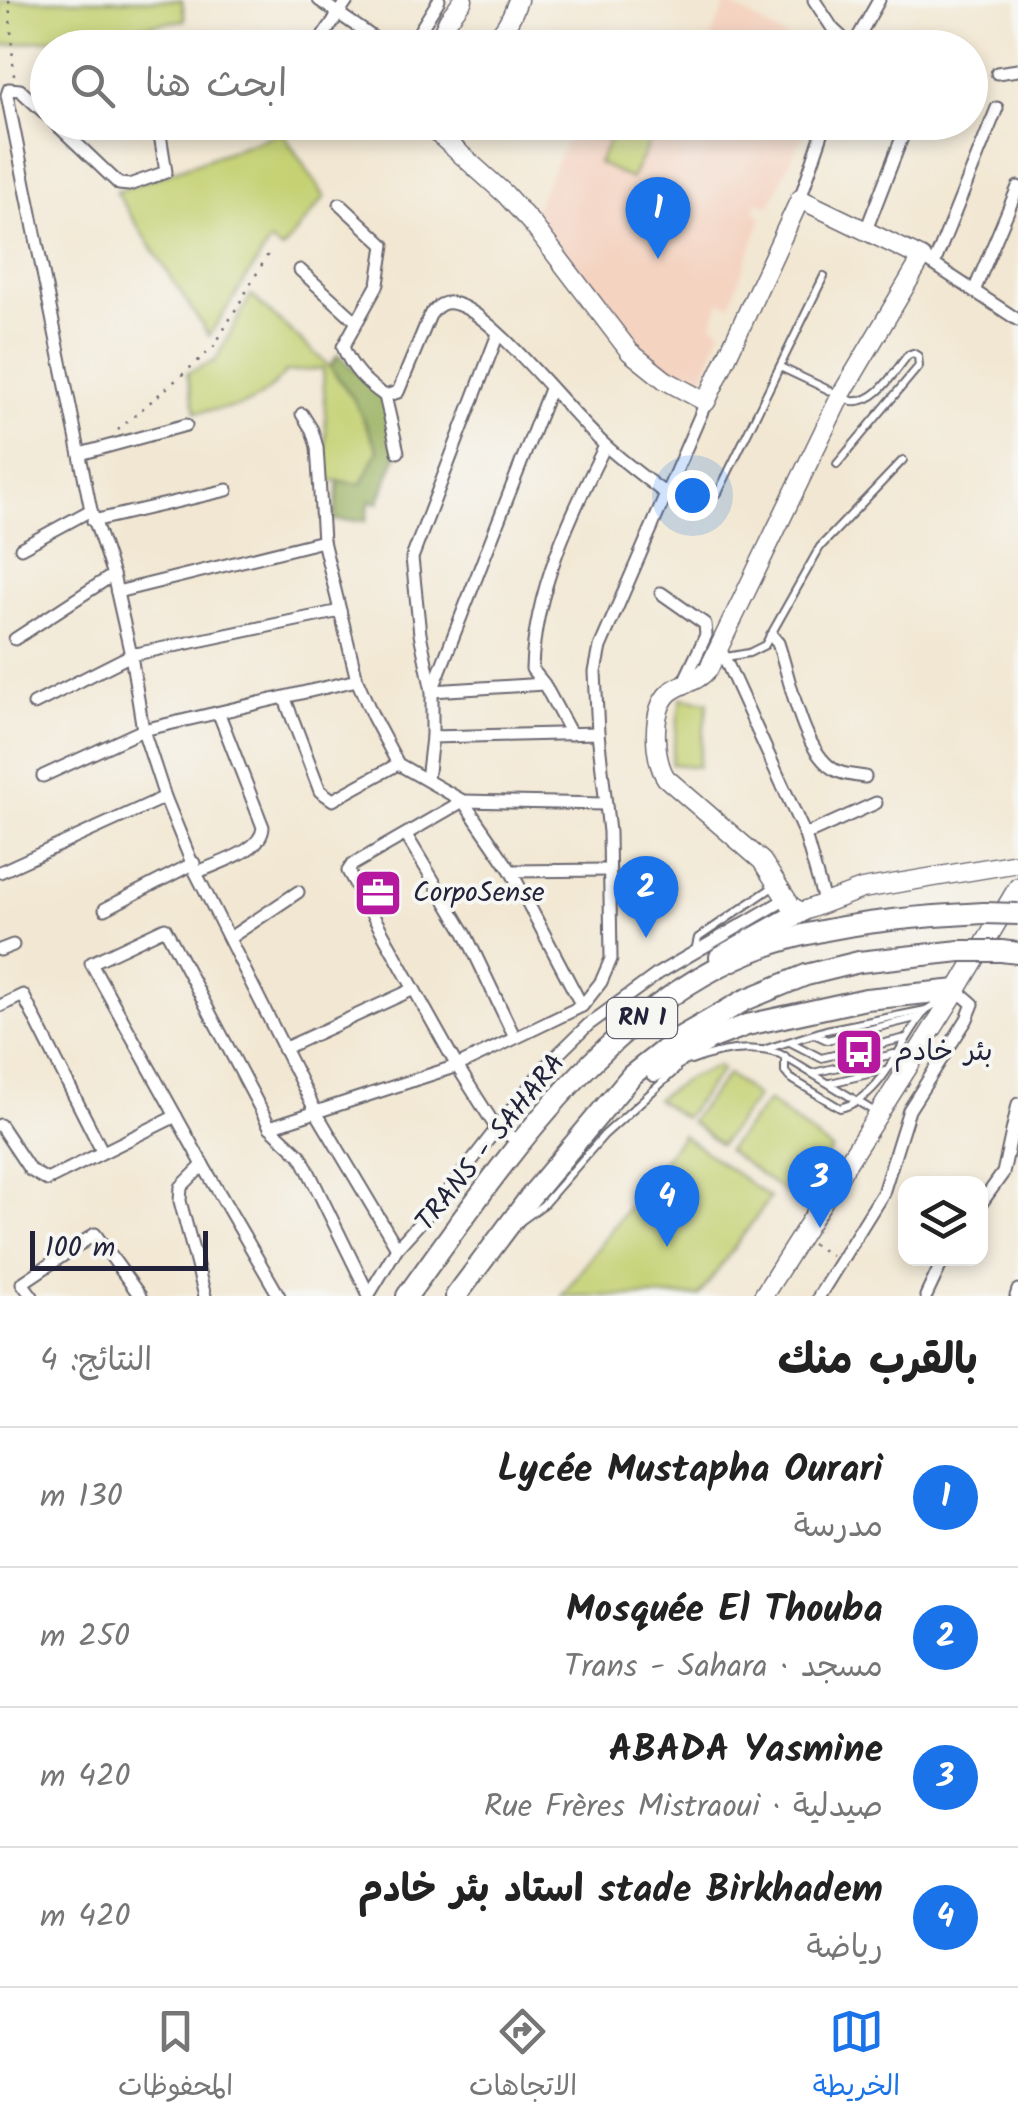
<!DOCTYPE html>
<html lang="ar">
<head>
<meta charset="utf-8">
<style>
  body { margin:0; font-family:Kalam,"Playpen Sans Arabic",sans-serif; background:#f2f2f2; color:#222; direction:rtl }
  .controls { position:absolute; right:30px; bottom:30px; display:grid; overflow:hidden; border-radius:20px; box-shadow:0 5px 15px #0003 }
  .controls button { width:90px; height:90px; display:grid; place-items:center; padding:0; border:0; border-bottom:2px solid #e0e0e0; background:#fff; color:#222; font:50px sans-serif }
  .scale { position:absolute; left:30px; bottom:25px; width:178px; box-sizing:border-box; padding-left:10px; border:5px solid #22223b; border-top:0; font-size:28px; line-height:35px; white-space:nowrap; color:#22223b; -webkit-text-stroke:8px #f6f6f2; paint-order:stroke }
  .you { position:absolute; left:692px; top:495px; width:35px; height:35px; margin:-25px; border:8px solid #fff; border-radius:50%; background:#1a73e8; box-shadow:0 0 0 15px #1a73e833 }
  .badge { display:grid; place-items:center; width:65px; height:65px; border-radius:50%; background:#1a73e8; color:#fff; font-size:32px; font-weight:700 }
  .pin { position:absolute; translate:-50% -82px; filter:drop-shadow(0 2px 5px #0008) }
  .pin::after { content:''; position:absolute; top:52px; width:35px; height:30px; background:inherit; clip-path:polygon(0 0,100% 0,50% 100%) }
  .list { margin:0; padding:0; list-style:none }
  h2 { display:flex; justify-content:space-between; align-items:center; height:130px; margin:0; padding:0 40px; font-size:42px }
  h2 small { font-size:32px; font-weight:400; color:#767676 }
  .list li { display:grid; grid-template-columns:65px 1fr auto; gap:30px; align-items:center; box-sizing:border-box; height:140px; padding:0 40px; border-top:2px solid #e0e0e0 }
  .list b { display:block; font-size:38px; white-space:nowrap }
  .list p { margin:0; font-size:32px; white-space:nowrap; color:#767676 }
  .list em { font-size:32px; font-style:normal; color:#767676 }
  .icon { flex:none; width:55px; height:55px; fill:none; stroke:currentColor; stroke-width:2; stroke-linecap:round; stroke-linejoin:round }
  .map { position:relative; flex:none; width:1018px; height:1296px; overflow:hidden; direction:ltr }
  .search { position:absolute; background:#fff; box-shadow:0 5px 15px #0003; left:30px; right:30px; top:30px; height:110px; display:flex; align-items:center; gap:25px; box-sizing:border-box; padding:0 35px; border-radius:55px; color:#767676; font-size:38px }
  .sheet { height:690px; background:#fff }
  nav { display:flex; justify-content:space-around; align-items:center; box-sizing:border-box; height:140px; border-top:2px solid #e0e0e0; background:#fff; font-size:28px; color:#767676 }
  nav a { display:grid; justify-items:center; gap:5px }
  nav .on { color:#1a73e8 }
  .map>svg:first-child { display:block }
</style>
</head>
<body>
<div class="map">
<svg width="1018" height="1296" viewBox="0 0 1018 1296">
  <rect width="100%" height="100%" fill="#f6f6f2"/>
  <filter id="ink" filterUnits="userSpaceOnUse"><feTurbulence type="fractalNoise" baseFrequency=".01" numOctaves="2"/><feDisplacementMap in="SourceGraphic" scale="20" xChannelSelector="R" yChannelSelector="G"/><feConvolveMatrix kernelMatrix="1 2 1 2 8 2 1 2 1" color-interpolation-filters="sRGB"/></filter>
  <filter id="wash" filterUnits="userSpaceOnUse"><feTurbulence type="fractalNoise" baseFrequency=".0048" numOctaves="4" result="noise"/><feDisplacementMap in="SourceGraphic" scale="40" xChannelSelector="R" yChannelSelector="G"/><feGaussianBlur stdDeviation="2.25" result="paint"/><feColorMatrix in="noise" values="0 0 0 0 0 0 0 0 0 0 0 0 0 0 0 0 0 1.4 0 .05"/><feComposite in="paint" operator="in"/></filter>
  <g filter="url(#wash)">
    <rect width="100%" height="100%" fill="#f2e7d2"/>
    <g fill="#f4d3c1">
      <polygon points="727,3 802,47 707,47"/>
      <polygon points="574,123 808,123 770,206 757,201 754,210 762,218 730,305 720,301 712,324 721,329 704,378 691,387 642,356 533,213"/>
    </g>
    <g fill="#c5d173" stroke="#747a57" stroke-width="2.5">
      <polygon points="0,0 182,0 185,20 0,46"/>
      <polygon points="618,123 659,123 631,179 598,163"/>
      <polygon points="282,132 325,197 282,250 270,242 209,336 116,192"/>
      <path d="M 251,295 L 330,367 L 353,398 L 378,450 L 362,485 L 323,479 L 326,433 L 323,369 L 286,372 C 254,410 242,406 196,412 L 187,373 L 215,361 Z"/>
      <polygon points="681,698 708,702 698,767 671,764"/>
      <polygon points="718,1066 722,1070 684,1118 656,1099 688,1078"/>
      <polygon points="728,1074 757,1097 720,1145 690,1121"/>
      <polygon points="768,1101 832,1150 794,1199 727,1150"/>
      <polygon points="682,1135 770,1198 699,1296 562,1296"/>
    </g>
    <polygon fill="#9cb365" stroke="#5f6a50" stroke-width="2.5" points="338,355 385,396 398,452 378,503 370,500 366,521 334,520 339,481 362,484 378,450 353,398 330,367"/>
  </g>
  <g filter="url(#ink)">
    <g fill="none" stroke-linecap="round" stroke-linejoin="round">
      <g stroke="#6b6770" stroke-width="10">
        <g id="lane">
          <path d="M 780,367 L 852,401 C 877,404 893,373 908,355 L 913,353 L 918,356 L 919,366 L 837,464"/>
          <polyline points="718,493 824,276"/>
          <polyline points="726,657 749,653 765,645 820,547 903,460"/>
          <polyline points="695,951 698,938 776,885"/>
          <polyline points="814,1034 827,1040 920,1017"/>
          <polyline points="790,1042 821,1058 906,1038"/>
          <polyline points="766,1049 826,1030 926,1010 945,998"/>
          <path d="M 785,1056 L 785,1072 L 790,1078 L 840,1108 C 883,1098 900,1041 926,1010"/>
          <path d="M 691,1061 C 719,1050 750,1045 780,1054 L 875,1112"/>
          <polyline points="813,1073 894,1054"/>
          <polyline points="830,1083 885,1070"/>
          <polyline points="521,1221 543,1205 604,1135 676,1070"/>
        </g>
      </g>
      <g stroke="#6b6770" stroke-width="15">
        <g id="street">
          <polyline points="319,0 384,45 394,48"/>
          <polyline points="814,0 833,29 852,47"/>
          <polyline points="315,48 348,0"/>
          <polyline points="409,48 439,0"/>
          <polyline points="852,48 879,0"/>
          <polyline points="997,73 1018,70"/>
          <polyline points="48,116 20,90 9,89 7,95 91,510 113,575 131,655 143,730 165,797 196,873 316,1112 397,1248"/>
          <polyline points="54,122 119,184 129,185 166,172 158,122"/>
          <polyline points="800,199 826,122"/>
          <path d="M 340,204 L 384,245 L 378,284 L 343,347 C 352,369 366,383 385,396 L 398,392 L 430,315 C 437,306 444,300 456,304 C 494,314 571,415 606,446 C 625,463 646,479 666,494"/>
          <polyline points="866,230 908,122"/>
          <polyline points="930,262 1018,320"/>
          <polyline points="934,264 997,108"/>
          <polyline points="300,270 356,321"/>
          <polyline points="974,291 1018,187"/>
          <polyline points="385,396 398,452"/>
          <polyline points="80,454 186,425"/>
          <polyline points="93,521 227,490"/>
          <polyline points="21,548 91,510"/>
          <polyline points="117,592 323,541"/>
          <polyline points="661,593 705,624 706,635 682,686"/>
          <path d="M 772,636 L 778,643 C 790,678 802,749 833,769 C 842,775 854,775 865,777"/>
          <polyline points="15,639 113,575"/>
          <polyline points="720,648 805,835 824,901"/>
          <polyline points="544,684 432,691 550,389"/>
          <polyline points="285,699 320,791 333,800 398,764"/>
          <polyline points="34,704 131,655 340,611"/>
          <polyline points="598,733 595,672 600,647 706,402"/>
          <path d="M 571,734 L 544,684 L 532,669 C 534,592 571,514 605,446"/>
          <polyline points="432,737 432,691 420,634 412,558 498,334"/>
          <polyline points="43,776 143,730 357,680"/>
          <polyline points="427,780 432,737 598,733 609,832 611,959 601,982 582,1006"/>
          <polyline points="406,835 465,933 514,1036"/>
          <polyline points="805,835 876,803"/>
          <polyline points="511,871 608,870"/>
          <polyline points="0,872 165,797"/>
          <path d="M 196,873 C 216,863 262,852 263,827 L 219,714"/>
          <polyline points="105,909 194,863"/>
          <polyline points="231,937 298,892"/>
          <polyline points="0,950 13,945"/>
          <polyline points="0,1006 23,995 102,1151"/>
          <polyline points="283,1049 414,989"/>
          <polyline points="0,1125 30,1170 47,1180 176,1116"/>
          <polyline points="270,1127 457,1066 582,1006 511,871 463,801 398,764 373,717 357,680 323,541 317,447 312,430 302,414"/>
          <polyline points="522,1142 497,1129 457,1066 348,871 352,865 463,801 604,804"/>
          <polyline points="203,1165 91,963 165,928 270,1127 301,1156 369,1295"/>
          <polyline points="980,1205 1003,1173 1018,1104"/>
          <polyline points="32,1296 22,1283 95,1234 140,1296"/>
          <polyline points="205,1296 180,1201 181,1187 203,1165 279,1296"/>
          <polyline points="368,1296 397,1248 445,1195 544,1068 588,1025 659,973 786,899"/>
          <polyline points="819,1296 883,1193 909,1110 967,1019 973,1004 957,990"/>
          <polyline points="926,1296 944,1258"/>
          <polyline points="1016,1296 1018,1290"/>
        </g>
      </g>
      <g stroke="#6b6770" stroke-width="21">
        <g id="secondary">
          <polyline points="435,48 448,20 463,0"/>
          <path d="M 484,48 C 502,36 511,20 518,0"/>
          <path d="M 425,122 L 505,194 L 533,225 L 630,352 L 665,380 L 706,402 L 800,199 L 922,258 L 841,395 L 709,668 C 695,685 683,681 669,693 C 651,710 653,759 666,778 L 762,861 L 791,906 L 801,912 L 862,889 L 1018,863"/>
          <polyline points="763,1296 957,990 1018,887"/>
        </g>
      </g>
      <g stroke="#6b6770" stroke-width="24">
        <g id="highway">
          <polyline points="1001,951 1018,953"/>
          <polyline points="720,957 801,912"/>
          <polyline points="655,1071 710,1039 747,1025 866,999 957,990"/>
          <path d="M 407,1296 C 508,1156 623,978 803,935 C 863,921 923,916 984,913"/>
          <polyline points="456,1296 530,1197 632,1075 679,1038 745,1000 806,975 859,962 960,951"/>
        </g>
      </g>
      <g stroke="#6b6770" stroke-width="2.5" stroke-dasharray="2.5 8" stroke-linecap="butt">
        <polyline points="9,0 14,76"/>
        <polyline points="118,430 213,348 270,251"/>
        <polyline points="812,1244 831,1255"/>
      </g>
      <use href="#lane" stroke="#fff" stroke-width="6"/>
      <use href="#street" stroke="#fff" stroke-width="11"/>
      <use href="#secondary" stroke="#fff" stroke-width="18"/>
      <use href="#highway" stroke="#fff" stroke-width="20"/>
      <g stroke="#6b6770" stroke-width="24" stroke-linecap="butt">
        <g id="highway-bridge">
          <polyline points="984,913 1018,914"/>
          <polyline points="960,951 1001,951"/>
        </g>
      </g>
      <use href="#highway-bridge" stroke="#fff" stroke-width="20"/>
    </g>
  </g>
  <defs>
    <g id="office-square" transform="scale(2.5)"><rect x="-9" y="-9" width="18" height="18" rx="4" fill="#b5179e" stroke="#f6f6f2"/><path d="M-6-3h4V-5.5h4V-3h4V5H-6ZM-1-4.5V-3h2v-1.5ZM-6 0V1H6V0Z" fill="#fff"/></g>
    <g id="bus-square" transform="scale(2.5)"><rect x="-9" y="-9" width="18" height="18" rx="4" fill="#b5179e" stroke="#f6f6f2"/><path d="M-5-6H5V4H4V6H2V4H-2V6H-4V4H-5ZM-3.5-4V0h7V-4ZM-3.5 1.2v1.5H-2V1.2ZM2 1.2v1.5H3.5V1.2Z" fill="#fff"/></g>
  </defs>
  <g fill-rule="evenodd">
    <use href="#office-square" x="378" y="893"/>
    <use href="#bus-square" x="859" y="1052"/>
  </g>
  <g text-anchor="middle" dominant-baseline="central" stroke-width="8" stroke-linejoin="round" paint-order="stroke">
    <rect fill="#f6f6f2" stroke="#626272" stroke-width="2.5" x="607" y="998" width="70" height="40" rx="8"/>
    <g font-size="25" font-weight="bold" fill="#22223b">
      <text x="642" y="1018">RN 1</text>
    </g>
    <g font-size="28" fill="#22223b" stroke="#f6f6f2" text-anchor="start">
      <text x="413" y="893">CorpoSense</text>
      <text x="894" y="1052">بئر خادم</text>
    </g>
    <g font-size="28" fill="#22223b" stroke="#f6f6f2">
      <text transform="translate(491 1143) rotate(-51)">TRANS - SAHARA</text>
    </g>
  </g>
</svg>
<div class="controls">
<button><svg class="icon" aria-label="layers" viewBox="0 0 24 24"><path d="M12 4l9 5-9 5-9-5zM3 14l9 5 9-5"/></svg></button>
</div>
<div class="scale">100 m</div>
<div class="you"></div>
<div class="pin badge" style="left:658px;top:259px">1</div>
<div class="pin badge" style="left:646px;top:938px">2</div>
<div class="pin badge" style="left:820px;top:1228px">3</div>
<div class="pin badge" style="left:667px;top:1247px">4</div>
<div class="search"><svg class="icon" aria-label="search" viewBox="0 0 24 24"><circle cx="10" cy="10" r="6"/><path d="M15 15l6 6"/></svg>ابحث هنا</div>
</div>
<section class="sheet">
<h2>بالقرب منك<small>النتائج: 4</small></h2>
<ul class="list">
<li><span class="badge">1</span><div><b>Lycée Mustapha Ourari</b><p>مدرسة</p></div><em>130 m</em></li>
<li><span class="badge">2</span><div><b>Mosquée El Thouba</b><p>مسجد · Trans - Sahara</p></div><em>250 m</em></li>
<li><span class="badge">3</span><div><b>ABADA Yasmine</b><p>صيدلية · Rue Frères Mistraoui</p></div><em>420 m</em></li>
<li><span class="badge">4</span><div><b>stade Birkhadem استاد بئر خادم</b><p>رياضة</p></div><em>420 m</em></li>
</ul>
</section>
<nav>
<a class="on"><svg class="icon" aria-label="map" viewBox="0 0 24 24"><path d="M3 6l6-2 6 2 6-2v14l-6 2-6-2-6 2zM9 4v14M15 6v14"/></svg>الخريطة</a>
<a><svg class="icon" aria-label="directions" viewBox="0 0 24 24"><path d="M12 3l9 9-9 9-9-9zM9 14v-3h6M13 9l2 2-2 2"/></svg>الاتجاهات</a>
<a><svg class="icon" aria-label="saved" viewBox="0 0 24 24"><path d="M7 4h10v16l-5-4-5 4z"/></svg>المحفوظات</a>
</nav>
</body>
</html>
